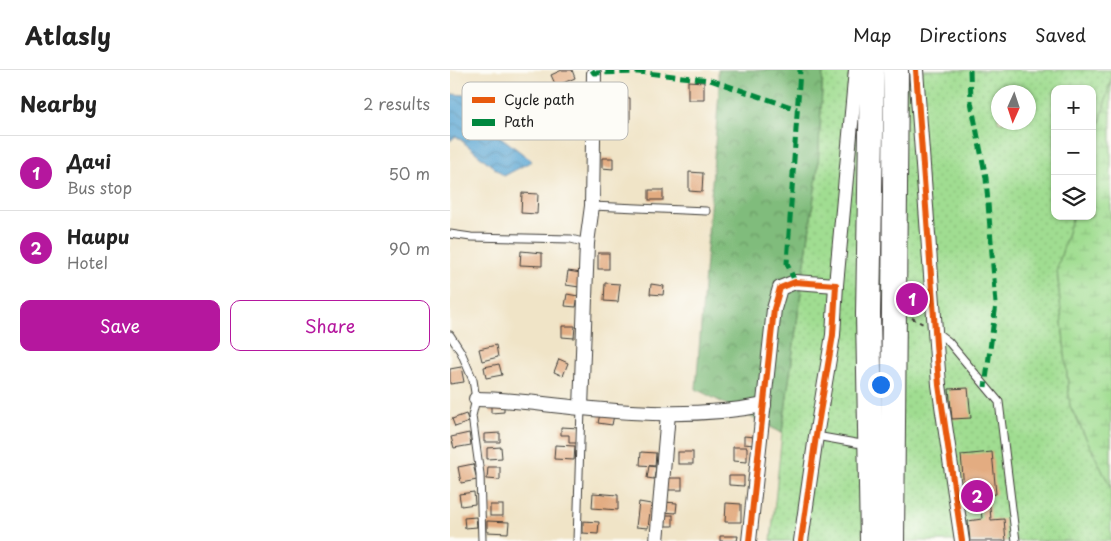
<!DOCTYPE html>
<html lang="en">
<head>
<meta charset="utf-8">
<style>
  body { margin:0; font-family:"Playpen Sans",sans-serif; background:#f2f2f2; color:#222 }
  .controls { position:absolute; right:15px; top:15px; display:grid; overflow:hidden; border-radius:10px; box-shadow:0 1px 4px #0004 }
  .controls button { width:45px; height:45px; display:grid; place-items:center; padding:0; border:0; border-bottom:1px solid #e0e0e0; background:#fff; color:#222; font:25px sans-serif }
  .compass { position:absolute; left:541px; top:15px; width:45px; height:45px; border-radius:50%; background:#fff; box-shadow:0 1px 4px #0004; rotate:183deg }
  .you { position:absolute; left:430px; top:314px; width:18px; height:18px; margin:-12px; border:4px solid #fff; border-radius:50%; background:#1a73e8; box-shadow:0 0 0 8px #1a73e833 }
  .badge { display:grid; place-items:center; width:32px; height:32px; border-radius:50%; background:#b5179e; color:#fff; font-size:16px; font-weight:700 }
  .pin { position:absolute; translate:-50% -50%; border:2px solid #fff; box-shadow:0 1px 5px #0006 }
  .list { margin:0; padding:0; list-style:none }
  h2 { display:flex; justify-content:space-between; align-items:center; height:65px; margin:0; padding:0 20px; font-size:21px }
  h2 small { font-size:16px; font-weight:400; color:#767676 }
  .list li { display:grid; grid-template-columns:32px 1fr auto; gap:15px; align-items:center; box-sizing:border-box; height:75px; padding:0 20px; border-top:1px solid #e0e0e0 }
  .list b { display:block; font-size:19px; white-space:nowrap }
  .list p { margin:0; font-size:16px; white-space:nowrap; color:#767676 }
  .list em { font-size:16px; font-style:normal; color:#767676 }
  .actions { display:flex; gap:10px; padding:15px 20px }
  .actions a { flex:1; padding:11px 0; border:1px solid #b5179e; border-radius:10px; text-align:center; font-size:18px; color:#b5179e }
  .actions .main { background:#b5179e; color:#fff }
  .icon { flex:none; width:28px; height:28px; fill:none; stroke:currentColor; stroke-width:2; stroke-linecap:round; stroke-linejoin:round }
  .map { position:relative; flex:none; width:661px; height:471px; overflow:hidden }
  header { display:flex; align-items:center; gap:30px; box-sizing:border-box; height:70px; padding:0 25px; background:#fff; border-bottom:1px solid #e0e0e0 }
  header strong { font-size:24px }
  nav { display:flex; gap:28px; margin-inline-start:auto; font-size:18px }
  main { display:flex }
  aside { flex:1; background:#fff }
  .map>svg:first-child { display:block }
</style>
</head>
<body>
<header>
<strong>Atlasly</strong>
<nav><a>Map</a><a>Directions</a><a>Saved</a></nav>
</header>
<main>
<aside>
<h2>Nearby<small>2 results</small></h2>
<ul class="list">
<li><span class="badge">1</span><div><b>Дачі</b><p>Bus stop</p></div><em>50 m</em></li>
<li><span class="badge">2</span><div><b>Наири</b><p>Hotel</p></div><em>90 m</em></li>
</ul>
<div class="actions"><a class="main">Save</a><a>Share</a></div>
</aside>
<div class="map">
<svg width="661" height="471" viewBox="0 0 661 471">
  <defs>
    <pattern id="grass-dots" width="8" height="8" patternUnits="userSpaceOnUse" patternTransform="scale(1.25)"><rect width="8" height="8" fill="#a0dd91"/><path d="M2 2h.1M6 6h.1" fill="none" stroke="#89bd7c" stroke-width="1.8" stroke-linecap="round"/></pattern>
    <pattern id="forest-crowns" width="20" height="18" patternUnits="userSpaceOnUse" patternTransform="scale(1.25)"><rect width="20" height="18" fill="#80bc7b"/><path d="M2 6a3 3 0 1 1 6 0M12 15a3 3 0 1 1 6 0" fill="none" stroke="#689864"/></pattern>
    <pattern id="wetland-marsh" width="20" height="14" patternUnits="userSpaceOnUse" patternTransform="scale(1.25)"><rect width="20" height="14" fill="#a0dd91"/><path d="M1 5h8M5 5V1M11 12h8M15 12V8" fill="none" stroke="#89bd7c"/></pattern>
    <pattern id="water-waves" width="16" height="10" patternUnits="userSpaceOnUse" patternTransform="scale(1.25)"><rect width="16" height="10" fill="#5aa6d3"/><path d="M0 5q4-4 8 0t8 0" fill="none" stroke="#4a86aa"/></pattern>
  </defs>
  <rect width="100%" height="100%" fill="#fdfcf7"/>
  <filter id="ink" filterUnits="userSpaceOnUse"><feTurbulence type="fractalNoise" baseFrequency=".02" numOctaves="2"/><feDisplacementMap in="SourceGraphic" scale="10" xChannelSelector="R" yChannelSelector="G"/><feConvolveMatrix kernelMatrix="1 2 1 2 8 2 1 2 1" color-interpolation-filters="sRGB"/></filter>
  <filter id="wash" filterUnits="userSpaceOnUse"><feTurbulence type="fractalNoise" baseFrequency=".0096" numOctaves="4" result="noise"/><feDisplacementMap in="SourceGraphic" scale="20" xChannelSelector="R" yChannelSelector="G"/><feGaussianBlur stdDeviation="1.12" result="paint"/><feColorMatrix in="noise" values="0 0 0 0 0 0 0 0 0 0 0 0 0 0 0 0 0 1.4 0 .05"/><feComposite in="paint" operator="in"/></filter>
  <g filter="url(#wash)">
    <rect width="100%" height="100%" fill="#f0e4c7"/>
    <path fill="url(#grass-dots)" stroke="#5e7c56" fill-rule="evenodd" d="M 373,0 L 661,0 L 661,9 L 642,85 L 642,19 L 605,19 L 605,146 L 623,146 L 607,199 L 620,336 L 661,418 L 661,471 L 321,471 L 332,363 L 368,97 ZM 548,22 L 578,22 L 578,52 L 548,52 Z"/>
    <polygon fill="url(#forest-crowns)" stroke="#4e6c4c" points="268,0 373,0 368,97 332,363 246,319 269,23"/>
    <polygon fill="url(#wetland-marsh)" stroke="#5e7c56" points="661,9 661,418 620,336 607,199 623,146 642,146 642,85"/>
    <polygon fill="url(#water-waves)" stroke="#3b6178" points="0,24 30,26 47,64 82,91 54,106 6,66 0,71"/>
    <g id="blocks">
      <g fill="#e3ac81">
        <polygon points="112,0 122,0 125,8 106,16 101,5"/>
        <polygon points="238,11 254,12 254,30 238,30"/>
        <polygon points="160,27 180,28 180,52 160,52"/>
        <polygon points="152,88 163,88 163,99 152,98"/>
        <polygon points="239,102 253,103 252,122 239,121"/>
        <rect x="199" y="120" width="14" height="10"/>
        <polygon points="72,123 88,124 87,144 71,143"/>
        <polygon points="71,181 92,183 92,196 70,195"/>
        <rect x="148" y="183" width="11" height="16"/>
        <polygon points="118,201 131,203 129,217 116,215"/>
        <polygon points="155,213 170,214 168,232 154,231"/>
        <polygon points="201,214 214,216 213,225 200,224"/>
        <polygon points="117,224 128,226 126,237 115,236"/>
        <polygon points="112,256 125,256 124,268 112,267"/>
        <polygon points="46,275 48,287 32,291 29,279"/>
        <polygon points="109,289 118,293 113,306 104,302"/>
        <polygon points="49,294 52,305 36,308 34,297"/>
        <polygon points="11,297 14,312 0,314 0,299"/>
        <polygon points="518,318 521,348 502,349 499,319"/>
        <polygon points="54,333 54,342 41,343 41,334"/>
        <polygon points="16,344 19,352 5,357 2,349"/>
        <polygon points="150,344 164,345 162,355 148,353"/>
        <polygon points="111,357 130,358 129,373 119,373 119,365 111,365"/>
        <polygon points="19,363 21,375 4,378 1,367"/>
        <polygon points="50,363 50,372 34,372 34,364"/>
        <polygon points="294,366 305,367 304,375 294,374"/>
        <polygon points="105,375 125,376 124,390 104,389"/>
        <polygon points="51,377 52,388 37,389 37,378"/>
        <polygon points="283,377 297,377 297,392 283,391"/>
        <polygon points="191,382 206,383 205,396 190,395"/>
        <rect x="228" y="382" width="15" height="12"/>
        <polygon points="542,382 546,424 539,425 541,450 554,449 556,471 520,471 518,451 532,449 530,428 515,429 511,385"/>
        <polygon points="23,394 27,410 11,413 8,397"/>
        <polygon points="199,396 206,397 204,409 197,408"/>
        <polygon points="38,397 50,397 50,410 37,409"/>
        <polygon points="279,406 294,406 294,416 279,415"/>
        <rect x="215" y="408" width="17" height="12"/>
        <polygon points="24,422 25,434 11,436 9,424"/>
        <polygon points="143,423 168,425 168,440 142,438"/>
        <polygon points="189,432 201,434 198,458 186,457"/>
        <polygon points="214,432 227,433 226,443 213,442"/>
        <polygon points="276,433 291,434 291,452 275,452"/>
        <rect x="40" y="435" width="13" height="11"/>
        <rect x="212" y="445" width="11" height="11"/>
        <polygon points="26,447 27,457 15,458 14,448"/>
        <polygon points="37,451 59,452 58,463 37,462"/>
        <polygon points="133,451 149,452 148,464 133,463"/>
        <polygon points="270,466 288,466 287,471 270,471"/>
      </g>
    </g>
  </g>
  <g filter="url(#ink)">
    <use href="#blocks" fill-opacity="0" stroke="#3c3a36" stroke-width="1"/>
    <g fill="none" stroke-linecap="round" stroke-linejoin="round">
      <g stroke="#3c3a36" stroke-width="9">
        <g id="lane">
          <polyline points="142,136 256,141"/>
          <polyline points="0,164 21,167 121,169 137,173"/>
          <polyline points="486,262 498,271 549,332 566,471"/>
          <polyline points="0,265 11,282 23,310 26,329 22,346 30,404 32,471"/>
          <polyline points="366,366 417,375"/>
          <polyline points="127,471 131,338"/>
        </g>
      </g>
      <g stroke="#3c3a36" stroke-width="16">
        <g id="street">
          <polyline points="466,0 489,315 512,471"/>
          <polyline points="386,215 406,0"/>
          <path d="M 26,329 C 62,329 96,335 132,338 C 192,344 254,347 314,335"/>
          <polyline points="131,338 137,173 142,136 144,3"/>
          <polyline points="207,471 218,344"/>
          <polyline points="299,471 324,239 330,218 345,212 386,215 383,265 366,366 351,471"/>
        </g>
      </g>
      <g stroke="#3c3a36" stroke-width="26">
        <g id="highway">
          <polyline points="422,471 418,244 422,0"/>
          <polyline points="442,471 446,0"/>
        </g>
      </g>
      <polyline stroke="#3c3a36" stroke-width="2" stroke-dasharray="4 4" stroke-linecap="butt" points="462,248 473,254"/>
      <use href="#lane" stroke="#fff" stroke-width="7"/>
      <use href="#street" stroke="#fff" stroke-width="14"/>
      <use href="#highway" stroke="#fff" stroke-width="24"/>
      <g stroke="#00873e" stroke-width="5" stroke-dasharray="10 5" stroke-linecap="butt">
        <polyline points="142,0 144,3 188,2 260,10 347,39"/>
        <polyline points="520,0 521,32 536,108 546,234 535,317"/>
        <polyline points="345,212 337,193 350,0"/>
      </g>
      <g stroke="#fdfcf7" stroke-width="9">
        <g id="cycleway">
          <polyline points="466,0 489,315 512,471"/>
          <polyline points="299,471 324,239 330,218 345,212 386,215 383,265 366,366 351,471"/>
        </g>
      </g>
      <use href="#cycleway" stroke="#e8590c" stroke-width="6"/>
    </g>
  </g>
  <rect x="12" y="12" width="166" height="58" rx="8" fill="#fdfcf7" stroke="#bab9b5" stroke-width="1"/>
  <rect x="22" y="27" width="23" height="6" fill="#e8590c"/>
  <rect x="22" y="49" width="23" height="7" fill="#00873e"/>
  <g font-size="14" fill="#1c1c1c">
    <text x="54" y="35">Cycle path</text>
    <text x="54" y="57">Path</text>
  </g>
</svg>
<div class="controls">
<button>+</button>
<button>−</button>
<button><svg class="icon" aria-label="layers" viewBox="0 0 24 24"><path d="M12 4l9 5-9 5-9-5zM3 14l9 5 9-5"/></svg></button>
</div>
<svg class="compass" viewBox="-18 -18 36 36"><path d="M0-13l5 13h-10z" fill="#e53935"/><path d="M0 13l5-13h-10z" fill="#767676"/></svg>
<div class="you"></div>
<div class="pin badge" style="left:462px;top:229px">1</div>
<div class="pin badge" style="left:527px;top:426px">2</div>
</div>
</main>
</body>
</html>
